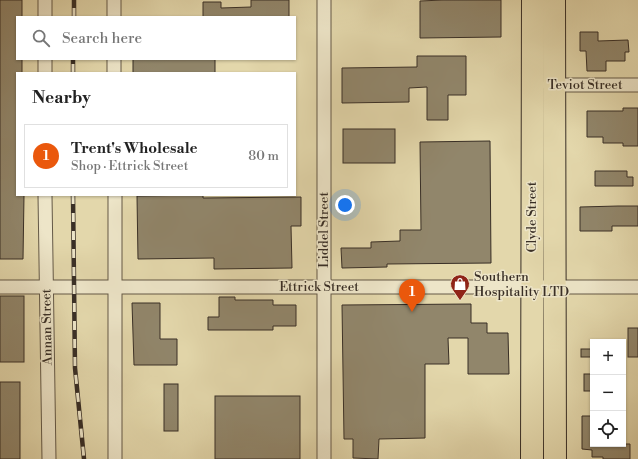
<!DOCTYPE html>
<html lang="en">
<head>
<meta charset="utf-8">
<style>
  body { margin:0; font-family:"Libre Bodoni",serif; background:#f6f6f6; color:#222 }
  .controls { position:absolute; right:12px; bottom:12px; display:grid; overflow:hidden; border-radius:0px; box-shadow:0 1px 3px #0004 }
  .controls button { width:36px; height:36px; display:grid; place-items:center; padding:0; border:0; border-bottom:1px solid #e0e0e0; background:#fff; color:#222; font:20px sans-serif }
  .you { position:absolute; left:345px; top:205px; width:14px; height:14px; margin:-10px; border:3px solid #fff; border-radius:50%; background:#1a73e8; box-shadow:0 0 0 6px #1a73e833 }
  .badge { display:grid; place-items:center; width:26px; height:26px; border-radius:50%; background:#ea580c; color:#fff; font-size:13px; font-weight:700 }
  .pin { position:absolute; translate:-50% -33px; filter:drop-shadow(0 1px 2px #0008) }
  .pin::after { content:''; position:absolute; top:21px; width:14px; height:12px; background:inherit; clip-path:polygon(0 0,100% 0,50% 100%) }
  .list { margin:0; padding:0; list-style:none }
  h2 { display:flex; justify-content:space-between; align-items:center; height:52px; margin:0; padding:0 16px; font-size:17px }
  h2 small { font-size:13px; font-weight:400; color:#767676 }
  .list li { display:grid; grid-template-columns:26px 1fr auto; gap:12px; align-items:center; box-sizing:border-box; height:64px; margin:0 8px 8px; padding:0 8px; border:1px solid #e0e0e0; border-radius:0px }
  .list b { display:block; font-size:15px; white-space:nowrap }
  .list p { margin:0; font-size:13px; white-space:nowrap; color:#767676 }
  .list em { font-size:13px; font-style:normal; color:#767676 }
  .icon { flex:none; width:22px; height:22px; fill:none; stroke:currentColor; stroke-width:2; stroke-linecap:round; stroke-linejoin:round }
  .map { position:relative; flex:none; width:638px; height:459px; overflow:hidden }
  .search { position:absolute; background:#fff; box-shadow:0 1px 3px #0004; left:16px; top:16px; width:280px; height:44px; display:flex; align-items:center; gap:10px; box-sizing:border-box; padding:0 14px; border-radius:0px; color:#767676; font-size:15px }
  .panel { position:absolute; background:#fff; box-shadow:0 1px 3px #0004; left:16px; top:72px; width:280px; height:124px; border-radius:0px }
  .map>svg:first-child { display:block }
</style>
</head>
<body>
<div class="map">
<svg width="638" height="459" viewBox="0 0 638 459">
  <rect width="100%" height="100%" fill="#e3d7ab"/>
  <filter id="stains"><feTurbulence type="fractalNoise" baseFrequency=".005" numOctaves="4"/><feColorMatrix values="0 0 0 0 .2 0 0 0 0 .09 0 0 0 0 .02 0 0 0 .5 -.17"/></filter>
  <radialGradient id="worn" r=".72"><stop offset=".6" stop-color="#630" stop-opacity="0"/><stop offset="1" stop-color="#630" stop-opacity=".3"/></radialGradient>
  <g fill="#91866b" stroke="#392f26">
    <polygon points="0,0 22,0 22,17 17,17 17,59 22,59 22,73 17,73 17,195 24,195 23,259 0,259"/>
    <polygon points="251,0 289,0 289,17 203,17 203,2 221,2 221,8 251,7"/>
    <polygon points="443,0 501,0 501,37 420,38 420,1"/>
    <polygon points="580,32 598,32 598,41 628,40 629,52 625,52 625,61 606,61 606,71 587,71 586,51 580,51"/>
    <polygon points="417,56 466,56 466,95 448,95 448,120 427,120 427,87 409,88 409,102 342,103 342,68 417,67"/>
    <rect x="133" y="59" width="82" height="14"/>
    <polygon points="623,108 638,108 638,146 623,146 623,143 603,143 603,137 587,137 587,111 623,111"/>
    <rect x="343" y="129" width="52" height="34"/>
    <polygon points="490,141 491,263 387,264 387,267 342,268 341,248 371,248 371,242 400,241 400,230 421,230 420,142"/>
    <polygon points="595,171 627,171 627,177 633,177 633,186 595,186"/>
    <polygon points="203,195 203,198 301,197 301,226 291,226 292,268 214,269 214,258 138,259 137,196"/>
    <polygon points="618,206 638,206 638,226 612,226 612,231 580,231 580,207"/>
    <rect x="0" y="296" width="24" height="66"/>
    <polygon points="219,297 235,297 235,300 273,300 273,305 296,305 296,326 273,326 273,330 208,330 208,317 219,317"/>
    <polygon points="132,303 160,303 160,339 177,339 177,365 134,365"/>
    <polygon points="471,304 471,323 487,323 487,333 508,333 509,374 468,374 468,338 448,338 449,364 425,364 425,438 379,439 378,459 353,458 353,439 344,439 342,305"/>
    <rect x="628" y="328" width="10" height="29"/>
    <rect x="581" y="349" width="12" height="8"/>
    <rect x="584" y="374" width="9" height="17"/>
    <rect x="0" y="382" width="20" height="77"/>
    <rect x="164" y="384" width="14" height="47"/>
    <rect x="215" y="396" width="85" height="63"/>
    <polygon points="582,416 593,416 593,444 630,444 630,459 603,459 603,457 592,457 592,450 582,449"/>
  </g>
  <g fill="none" stroke-linecap="round" stroke-linejoin="round">
    <g stroke="#645947" stroke-width="15">
      <g id="street">
        <polyline points="45,0 45,17"/>
        <polyline points="114,0 114,17"/>
        <polyline points="324,0 324,459"/>
        <polyline points="45,59 45,73"/>
        <polyline points="114,59 114,73"/>
        <polyline points="549,85 638,85"/>
        <polyline points="45,195 49,459"/>
        <polyline points="115,195 115,459"/>
        <polyline points="0,287 638,287"/>
      </g>
    </g>
    <g stroke="#392f26" stroke-width="24">
      <g id="highway">
        <polyline points="554,0 555,459"/>
        <polyline points="532,459 533,0"/>
      </g>
    </g>
    <use href="#street" stroke="#ede5c8" stroke-width="13"/>
    <use href="#highway" stroke="#e3d7ab" stroke-width="22"/>
    <g stroke="#392f26" stroke-width="4.5">
      <g id="rail">
        <polyline points="74,17 74,0"/>
        <polyline points="73,73 73,59"/>
        <polyline points="73,195 75,368 84,459"/>
      </g>
    </g>
    <use href="#rail" stroke="#ede5c8" stroke-width="3" stroke-dasharray="9" stroke-linecap="butt"/>
  </g>
  <defs>
    <g id="shop-pin" transform="scale(1)"><path d="M0 17L-7.5 6A9.5 9.5 0 1 1 7.5 6Z" fill="#8f2418" stroke="#ede5c8"/><path d="M-5-2.5h2.3a2.7 3.5 0 0 1 5.4 0H5L5.5 6h-11ZM-1.5-2.5h3a1.5 2.3 0 0 0-3 0Z" fill="#fff"/></g>
  </defs>
  <g fill-rule="evenodd">
    <use href="#shop-pin" x="460" y="284"/>
  </g>
  <g text-anchor="middle" dominant-baseline="central" stroke-width="3" stroke-linejoin="round" paint-order="stroke">
    <g font-size="13" fill="#392f26" stroke="#ede5c8">
      <text x="585" y="85">Teviot Street</text>
      <text transform="translate(532 217) rotate(-90)">Clyde Street</text>
      <text transform="translate(324 230) rotate(-90)">Liddel Street</text>
      <text x="319" y="287">Ettrick Street</text>
      <text transform="translate(47 327) rotate(-91)">Annan Street</text>
    </g>
    <g font-size="13" fill="#392f26" stroke="#ede5c8" text-anchor="start">
      <text x="474" y="277">Southern<tspan x="474" dy="15">Hospitality LTD</tspan></text>
    </g>
  </g>
  <rect width="100%" height="100%" filter="url(#stains)"/>
  <rect width="100%" height="100%" fill="url(#worn)"/>
</svg>
<div class="controls">
<button>+</button>
<button>−</button>
<button><svg class="icon" aria-label="locate" viewBox="0 0 24 24"><circle cx="12" cy="12" r="6"/><path d="M12 2v4M12 18v4M2 12h4M18 12h4"/></svg></button>
</div>
<div class="you"></div>
<div class="pin badge" style="left:412px;top:312px">1</div>
<div class="search"><svg class="icon" aria-label="search" viewBox="0 0 24 24"><circle cx="10" cy="10" r="6"/><path d="M15 15l6 6"/></svg>Search here</div>
<section class="panel">
<h2>Nearby<small></small></h2>
<ul class="list">
<li><span class="badge">1</span><div><b>Trent's Wholesale</b><p>Shop · Ettrick Street</p></div><em>80 m</em></li>
</ul>
</section>
</div>
</body>
</html>
